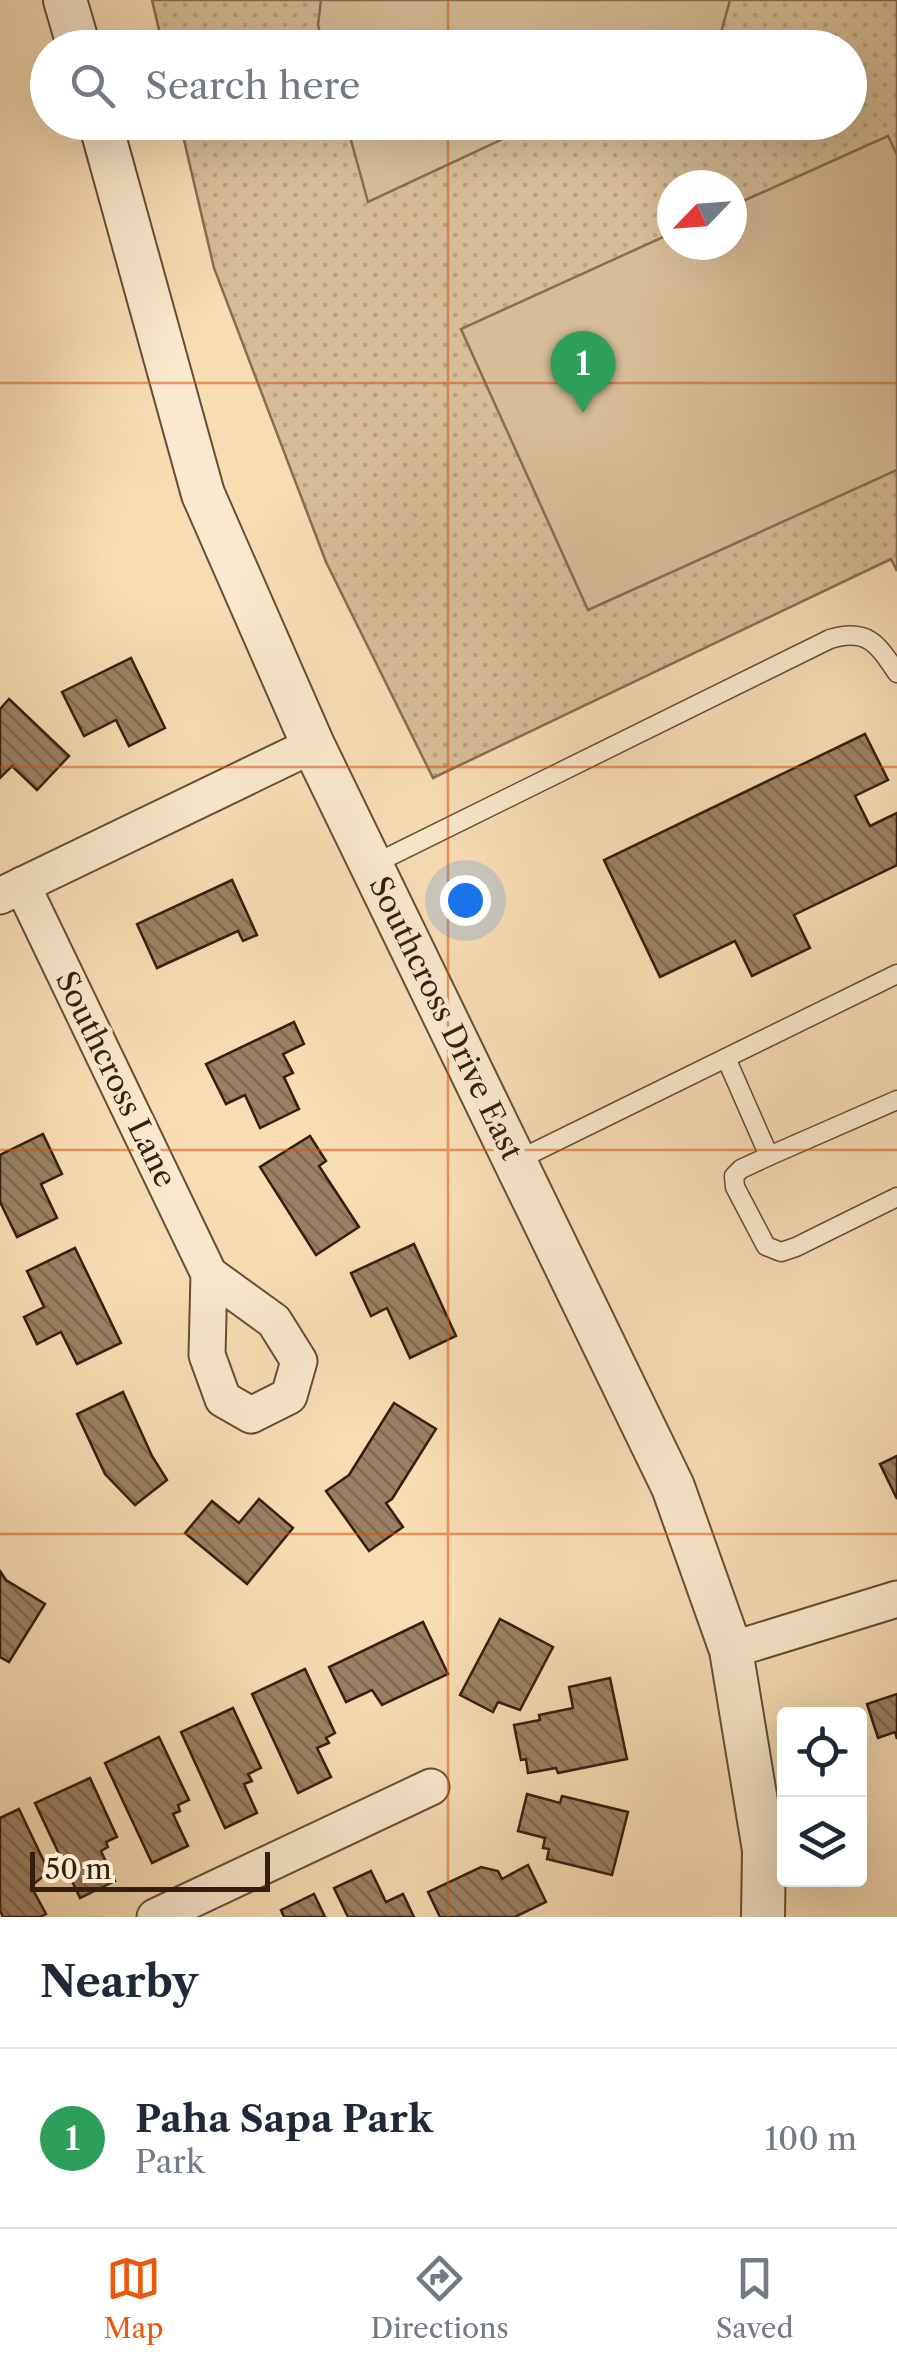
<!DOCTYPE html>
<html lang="en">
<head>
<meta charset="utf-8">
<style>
  body { margin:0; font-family:"Libre Caslon Text",serif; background:#f2f2f3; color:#1f2937 }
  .controls { position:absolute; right:30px; bottom:30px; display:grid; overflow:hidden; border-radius:10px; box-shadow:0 10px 40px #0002 }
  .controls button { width:90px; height:90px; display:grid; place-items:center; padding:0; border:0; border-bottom:2px solid #e0e1e3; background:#fff; color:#1f2937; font:50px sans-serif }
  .compass { position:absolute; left:657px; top:170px; width:90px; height:90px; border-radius:50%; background:#fff; box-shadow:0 10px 40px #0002; rotate:245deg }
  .scale { position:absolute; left:30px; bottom:25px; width:240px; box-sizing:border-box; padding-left:10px; border:5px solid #361e0f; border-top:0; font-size:28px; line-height:35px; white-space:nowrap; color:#361e0f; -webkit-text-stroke:8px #fae9ce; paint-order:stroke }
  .you { position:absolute; left:465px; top:900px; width:35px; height:35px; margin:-25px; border:8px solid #fff; border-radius:50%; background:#1a73e8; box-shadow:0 0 0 15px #1a73e833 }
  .badge { display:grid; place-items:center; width:65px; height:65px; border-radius:50%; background:#ea580c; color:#fff; font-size:32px; font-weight:700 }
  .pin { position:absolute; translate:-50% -82px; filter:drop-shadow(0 2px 5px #0008) }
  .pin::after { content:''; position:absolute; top:52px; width:35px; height:30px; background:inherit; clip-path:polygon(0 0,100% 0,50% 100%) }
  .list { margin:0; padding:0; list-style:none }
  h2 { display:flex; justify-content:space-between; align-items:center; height:130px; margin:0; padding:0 40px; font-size:42px }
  h2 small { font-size:32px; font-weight:400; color:#747a83 }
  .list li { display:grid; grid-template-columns:65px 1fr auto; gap:30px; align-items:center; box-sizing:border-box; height:180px; padding:0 40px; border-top:2px solid #e0e1e3 }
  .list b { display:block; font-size:38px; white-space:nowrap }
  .list p { margin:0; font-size:32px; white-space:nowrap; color:#747a83 }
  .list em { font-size:32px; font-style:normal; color:#747a83 }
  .icon { flex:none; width:55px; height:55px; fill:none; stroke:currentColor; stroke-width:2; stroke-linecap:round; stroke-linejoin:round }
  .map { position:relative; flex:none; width:897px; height:1917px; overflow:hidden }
  .search { position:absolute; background:#fff; box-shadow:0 10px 40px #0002; left:30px; right:30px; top:30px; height:110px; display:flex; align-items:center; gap:25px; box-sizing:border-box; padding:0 35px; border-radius:55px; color:#747a83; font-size:38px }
  .sheet { height:310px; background:#fff }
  nav { display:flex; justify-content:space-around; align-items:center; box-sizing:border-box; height:140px; border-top:2px solid #e0e1e3; background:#fff; font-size:28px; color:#747a83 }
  nav a { display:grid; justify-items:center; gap:5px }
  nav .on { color:#ea580c }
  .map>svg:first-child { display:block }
</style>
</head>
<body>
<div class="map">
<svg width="897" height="1917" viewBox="0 0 897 1917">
  <defs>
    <pattern id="park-dots" width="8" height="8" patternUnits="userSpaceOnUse" patternTransform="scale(2.5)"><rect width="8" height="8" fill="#d7bd97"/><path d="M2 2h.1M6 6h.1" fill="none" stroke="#b9a281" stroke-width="1.8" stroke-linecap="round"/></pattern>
    <pattern id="building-back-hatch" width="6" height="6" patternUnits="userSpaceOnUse" patternTransform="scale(2.5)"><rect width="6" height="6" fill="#9b8164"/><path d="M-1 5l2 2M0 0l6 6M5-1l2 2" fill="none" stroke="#7f6951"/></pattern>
  </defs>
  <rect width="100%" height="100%" fill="#f8ddb3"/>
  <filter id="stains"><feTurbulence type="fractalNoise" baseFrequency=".002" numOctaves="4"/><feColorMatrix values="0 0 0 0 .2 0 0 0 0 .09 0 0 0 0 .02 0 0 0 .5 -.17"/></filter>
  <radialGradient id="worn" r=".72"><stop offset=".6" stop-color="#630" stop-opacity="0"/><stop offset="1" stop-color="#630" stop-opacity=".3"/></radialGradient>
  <path fill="url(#park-dots)" stroke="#866e53" stroke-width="2.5" fill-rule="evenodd" d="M 152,0 L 897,0 L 897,571 L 891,559 L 433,778 L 326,562 L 214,268 L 180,123 L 850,122 L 850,48 L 163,47 ZM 672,185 L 732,185 L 732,245 L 672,245 Z"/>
  <g fill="#d7bd97" stroke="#866e53" stroke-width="2.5">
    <polygon points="321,0 730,0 720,36 695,48 324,47 318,25"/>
    <polygon points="346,122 537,122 537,123 368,202"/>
    <polygon points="888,136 897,155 897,470 588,610 461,329 672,233 672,245 732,245 732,206"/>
  </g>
  <g fill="url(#building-back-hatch)" stroke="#361e0f" stroke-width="2.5">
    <polygon points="131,658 165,728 129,746 116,720 84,736 62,692"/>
    <polygon points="9,699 69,756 37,790 12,766 0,778 0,709"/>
    <polygon points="865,734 888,780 855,796 870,826 897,813 897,865 794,915 810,948 752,976 735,941 660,977 604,860"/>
    <polygon points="232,880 257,935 243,941 238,931 157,968 137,924"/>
    <polygon points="294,1022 304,1044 283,1054 293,1073 284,1077 299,1109 260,1128 245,1095 226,1104 206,1064"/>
    <polygon points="43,1134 62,1174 41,1184 57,1218 17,1237 0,1202 0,1155"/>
    <polygon points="310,1136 326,1161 319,1166 359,1227 316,1255 260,1167"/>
    <polygon points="414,1244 456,1336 410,1358 387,1308 371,1316 351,1273"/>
    <polygon points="75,1248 121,1343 77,1364 61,1332 37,1344 24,1317 44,1307 27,1271"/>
    <polygon points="123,1392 152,1456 167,1480 135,1505 105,1474 77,1414"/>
    <polygon points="394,1403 436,1429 392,1499 386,1503 403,1527 369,1551 326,1491 349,1475"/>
    <polygon points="897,1456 897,1499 880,1464"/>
    <polygon points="259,1499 293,1528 247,1584 185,1533 212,1501 239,1523"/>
    <polygon points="0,1571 6,1580 45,1604 9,1662 0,1657"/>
    <polygon points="500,1619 553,1647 520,1710 498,1702 493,1712 460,1695"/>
    <polygon points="423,1622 448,1674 382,1705 372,1690 346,1702 329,1667"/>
    <polygon points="305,1669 335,1733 326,1738 329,1743 317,1748 331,1777 298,1793 252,1694"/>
    <polygon points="610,1678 627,1759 558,1773 556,1768 528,1773 526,1759 521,1760 514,1725 540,1720 539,1715 573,1708 569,1687"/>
    <polygon points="897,1694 897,1739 895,1732 878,1738 867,1704"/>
    <polygon points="233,1708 261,1768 248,1774 252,1781 244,1784 257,1813 225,1828 181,1732"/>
    <polygon points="159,1737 189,1800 178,1805 180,1811 173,1814 188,1846 152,1863 105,1763"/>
    <polygon points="90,1778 117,1837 106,1842 108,1847 101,1851 115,1881 80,1898 35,1803"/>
    <polygon points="527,1794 560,1803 562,1796 628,1812 612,1875 547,1859 549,1849 543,1848 545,1838 518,1831"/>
    <polygon points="19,1809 49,1872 31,1886 46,1914 40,1917 3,1917 0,1910 0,1818"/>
    <polygon points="528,1865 546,1902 515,1917 440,1917 428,1892 481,1867 498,1871 502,1879"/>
    <polygon points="371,1871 386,1902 403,1894 414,1917 348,1917 334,1888"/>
    <polygon points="314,1894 325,1917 284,1917 281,1910"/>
  </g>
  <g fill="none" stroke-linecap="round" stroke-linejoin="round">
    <g stroke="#664e38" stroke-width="21">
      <g id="service">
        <path d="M 372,865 L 830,639 C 867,628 877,643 897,673"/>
        <polyline points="726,1058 769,1156 741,1169 734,1176 735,1187 766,1246 781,1252 796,1247 897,1197"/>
        <polyline points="769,1156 897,1100"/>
        <polyline points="516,1161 897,974"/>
      </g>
    </g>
    <g stroke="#664e38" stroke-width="39">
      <g id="minor">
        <polyline points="22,885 209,1274 207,1355 223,1399 251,1415 289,1396 299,1361 274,1321 209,1274"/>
        <polyline points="0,896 313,745"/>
        <polyline points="731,1650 897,1599"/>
        <polyline points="155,1917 431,1787"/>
      </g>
    </g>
    <g stroke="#664e38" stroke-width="46">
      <g id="tertiary">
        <polyline points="65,0 79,48"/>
        <polyline points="100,122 203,494 313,745 673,1487 731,1650 764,1850 763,1917"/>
      </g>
    </g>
    <use href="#service" stroke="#fae9ce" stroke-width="18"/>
    <use href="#minor" stroke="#fae9ce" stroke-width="35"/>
    <use href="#tertiary" stroke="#fae9ce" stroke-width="42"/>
  </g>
  <path fill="none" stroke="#d6530c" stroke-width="2.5" stroke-opacity="0.55" d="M 448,0 L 448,48M 448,122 L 448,1917M 0,383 L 897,383M 0,767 L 897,767M 0,1150 L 897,1150M 0,1534 L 897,1534"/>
  <g text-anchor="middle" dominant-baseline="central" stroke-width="9" stroke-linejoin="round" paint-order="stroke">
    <g font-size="30" fill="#361e0f" stroke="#fae9ce">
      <text transform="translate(446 1018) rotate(64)">Southcross Drive East</text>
      <text transform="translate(116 1079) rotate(64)">Southcross Lane</text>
    </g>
  </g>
  <rect width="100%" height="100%" filter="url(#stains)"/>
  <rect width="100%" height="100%" fill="url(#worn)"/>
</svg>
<div class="controls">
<button><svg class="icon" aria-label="locate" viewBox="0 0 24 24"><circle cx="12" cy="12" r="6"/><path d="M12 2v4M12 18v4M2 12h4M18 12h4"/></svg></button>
<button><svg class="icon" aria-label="layers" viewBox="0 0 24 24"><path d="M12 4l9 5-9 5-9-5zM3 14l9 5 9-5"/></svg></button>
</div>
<svg class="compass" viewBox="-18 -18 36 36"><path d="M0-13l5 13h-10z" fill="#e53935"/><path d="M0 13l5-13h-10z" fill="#747a83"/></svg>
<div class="scale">50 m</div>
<div class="you"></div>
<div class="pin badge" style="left:583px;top:413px;background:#2e9e5b">1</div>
<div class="search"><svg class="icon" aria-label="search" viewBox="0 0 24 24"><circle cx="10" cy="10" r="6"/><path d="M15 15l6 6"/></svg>Search here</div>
</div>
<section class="sheet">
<h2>Nearby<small></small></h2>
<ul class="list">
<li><span class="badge" style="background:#2e9e5b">1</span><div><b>Paha Sapa Park</b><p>Park</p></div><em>100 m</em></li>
</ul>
</section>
<nav>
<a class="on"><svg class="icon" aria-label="map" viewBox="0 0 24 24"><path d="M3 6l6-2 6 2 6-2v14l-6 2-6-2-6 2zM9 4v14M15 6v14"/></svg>Map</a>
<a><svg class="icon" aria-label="directions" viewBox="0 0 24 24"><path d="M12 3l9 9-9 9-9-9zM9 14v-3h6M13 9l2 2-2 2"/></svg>Directions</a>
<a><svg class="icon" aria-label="saved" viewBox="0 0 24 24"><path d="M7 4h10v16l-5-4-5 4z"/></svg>Saved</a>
</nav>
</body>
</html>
